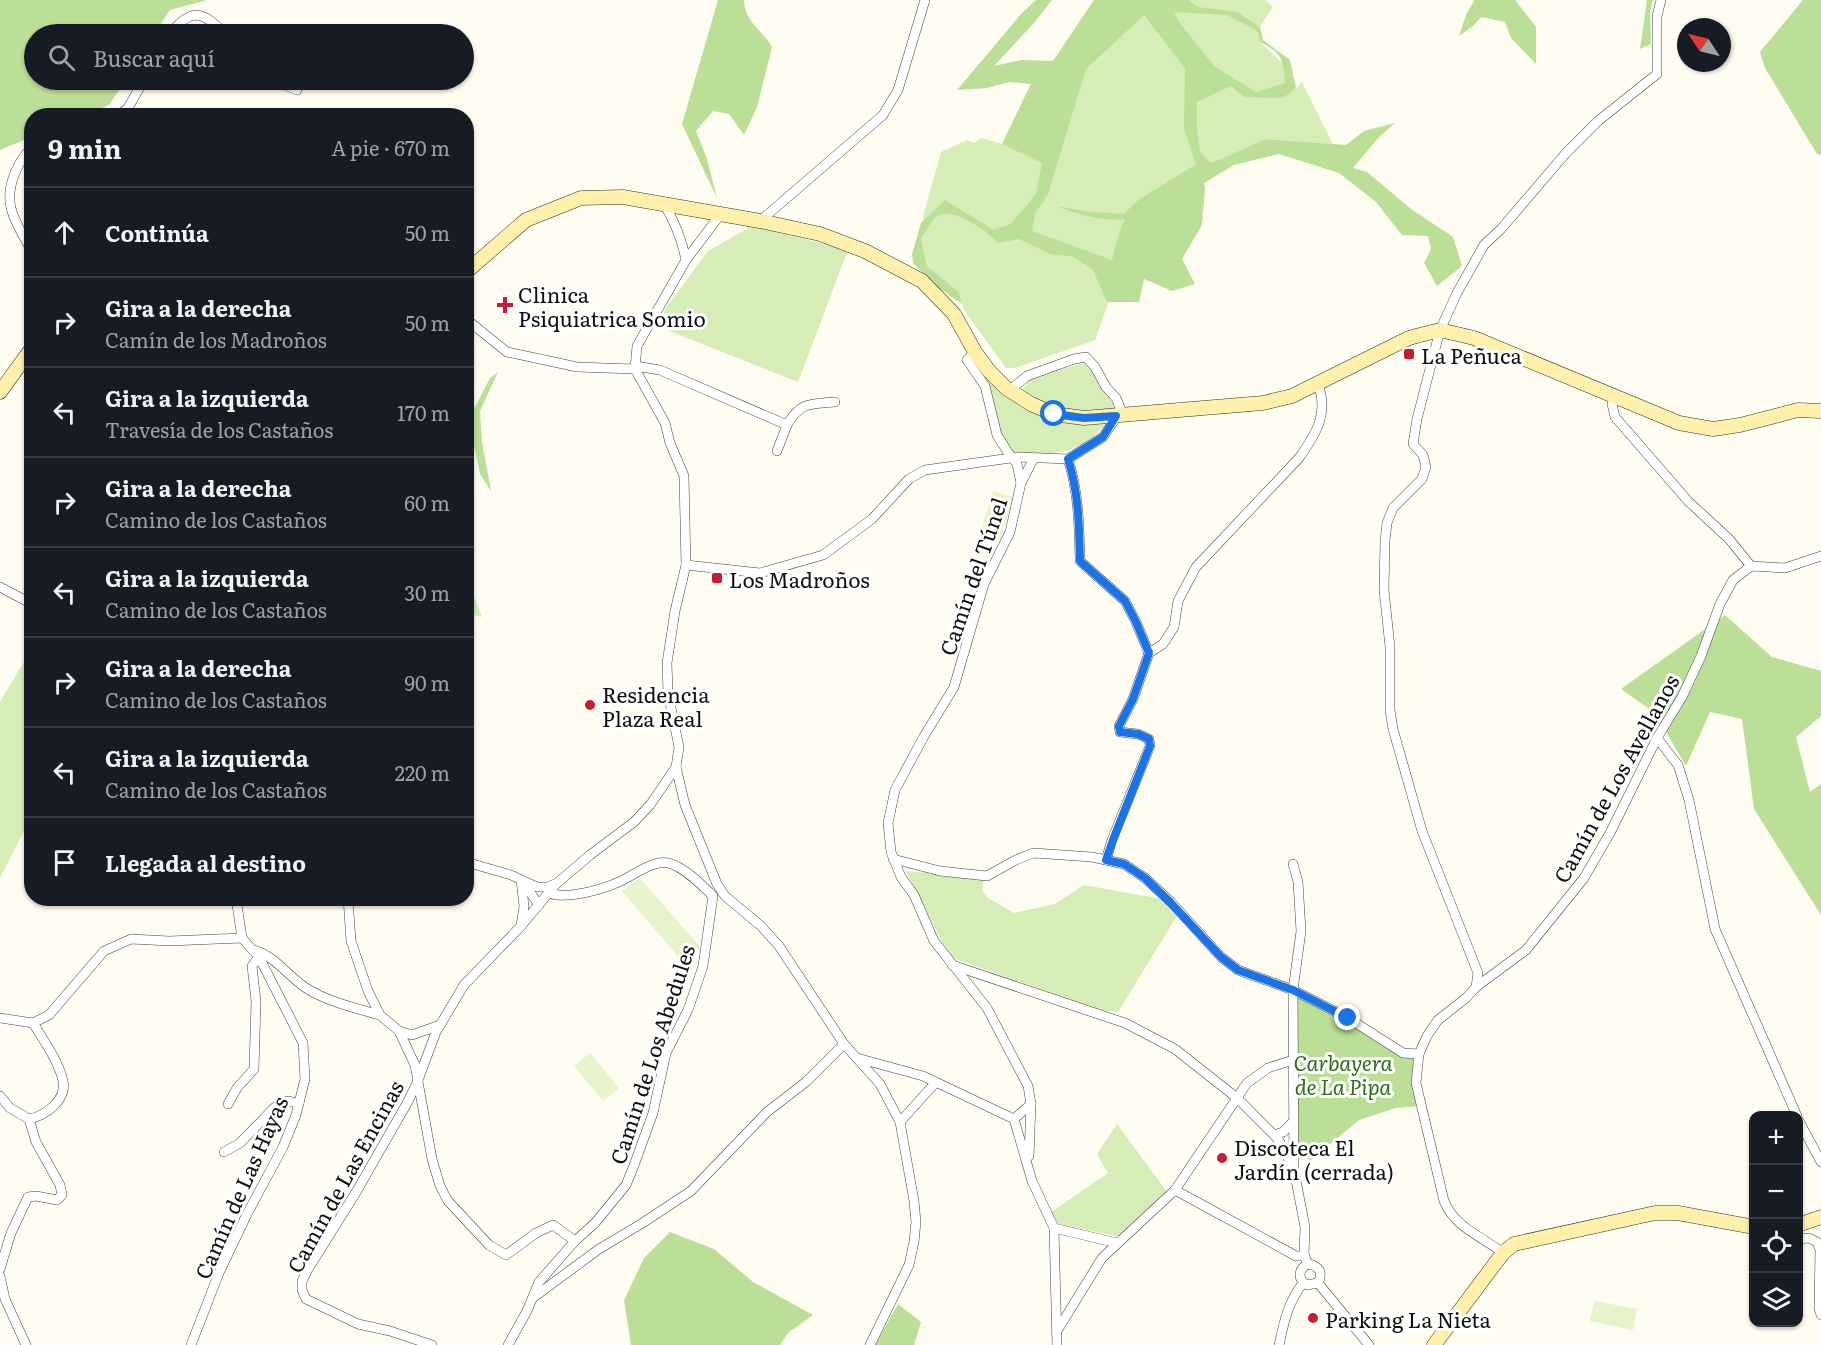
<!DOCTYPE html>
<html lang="es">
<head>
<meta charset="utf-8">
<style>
  body { margin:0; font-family:Literata,serif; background:#242831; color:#f1f3f6 }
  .controls { position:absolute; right:18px; bottom:18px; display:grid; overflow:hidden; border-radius:12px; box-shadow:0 2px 4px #0004 }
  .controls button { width:54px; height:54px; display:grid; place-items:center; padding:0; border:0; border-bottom:2px solid #363941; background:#171b24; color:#f1f3f6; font:30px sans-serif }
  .compass { position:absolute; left:1677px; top:18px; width:54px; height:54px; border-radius:50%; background:#171b24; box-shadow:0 2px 4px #0004; rotate:305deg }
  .stop { position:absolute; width:18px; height:18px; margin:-14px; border:4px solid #1a73e8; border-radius:50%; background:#fff }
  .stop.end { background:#1a73e8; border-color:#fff; box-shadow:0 2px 6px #0008 }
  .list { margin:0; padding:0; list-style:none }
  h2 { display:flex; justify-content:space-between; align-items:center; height:78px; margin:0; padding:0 24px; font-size:26px }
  h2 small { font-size:20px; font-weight:400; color:#9ea1a6 }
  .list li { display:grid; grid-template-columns:39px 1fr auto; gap:18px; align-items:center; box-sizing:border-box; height:90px; padding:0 24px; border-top:2px solid #363941 }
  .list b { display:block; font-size:22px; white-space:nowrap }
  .list p { margin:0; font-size:20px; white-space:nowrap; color:#9ea1a6 }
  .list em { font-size:20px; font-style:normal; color:#9ea1a6 }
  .icon { flex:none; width:33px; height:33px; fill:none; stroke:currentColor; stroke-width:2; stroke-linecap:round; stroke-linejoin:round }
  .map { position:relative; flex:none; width:1821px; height:1345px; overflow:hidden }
  .search { position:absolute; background:#171b24; box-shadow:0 2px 4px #0004; left:24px; top:24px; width:450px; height:66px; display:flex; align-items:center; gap:15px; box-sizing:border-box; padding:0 21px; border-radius:33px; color:#9ea1a6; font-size:22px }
  .panel { position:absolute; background:#171b24; box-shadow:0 2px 4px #0004; left:24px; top:108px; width:450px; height:798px; border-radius:24px }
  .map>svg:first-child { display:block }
</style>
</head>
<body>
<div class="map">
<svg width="1821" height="1345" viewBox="0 0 1821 1345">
  <rect width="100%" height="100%" fill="#fffcf1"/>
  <g fill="#d6edb8">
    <polygon points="1144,0 1266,0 1273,7 1257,31 1260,42 1284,65 1296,88 1302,82 1333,144 1266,139 1211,163 1196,164 1138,200 1119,233 1113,260 1112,292 1095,340 1015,368 1006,368 964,310 959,292 927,266 921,238 924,213 941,152 967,140 974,143 982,138 1002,144 1031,84"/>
    <polygon points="752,226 848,250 798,382 657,326 666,308 708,251"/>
    <path d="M 1084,363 L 1096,374 L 1115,408 C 1091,453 1058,458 1011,451 C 995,430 997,403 986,380 L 1014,401 L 1031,378 Z"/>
    <polygon points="467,578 482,617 467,613"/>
    <polygon points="31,650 31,822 29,821 0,878 0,702"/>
    <polygon points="906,871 984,878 982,890 988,898 1014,913 1055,904 1084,885 1162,899 1178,914 1118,1012 1099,1010 953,958 942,942"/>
    <polygon points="1117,1124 1167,1192 1120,1237 1059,1224 1050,1213 1108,1173 1097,1154"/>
  </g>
  <g fill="#bbdf96" fill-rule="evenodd">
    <polygon points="0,0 207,0 170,10 154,34 34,34 34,80 126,80 109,105 85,115 32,116 31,137 0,150"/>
    <path d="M 718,0 L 744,0 C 745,23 762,29 772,47 L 757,107 L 744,135 L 729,114 L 713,111 L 696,131 L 707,159 L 717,198 L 682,124 Z"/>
    <path d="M 1036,0 L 1052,0 L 1034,23 L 994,66 L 1022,60 L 1053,61 L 1094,0 L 1188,0 L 1198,7 L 1237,12 L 1260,27 L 1263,40 L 1290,60 L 1296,88 L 1283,98 L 1244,97 L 1231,86 L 1197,102 L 1197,129 L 1200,152 L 1211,163 L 1266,139 L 1346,145 L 1364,131 L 1395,123 L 1379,137 L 1353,168 L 1367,172 L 1411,209 L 1453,237 L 1462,266 L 1437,286 L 1424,263 L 1431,249 L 1428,236 L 1402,235 L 1376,202 L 1339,173 L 1279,154 L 1234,165 L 1204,183 L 1205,188 L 1202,225 L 1182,259 L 1195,284 L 1172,291 L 1144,279 L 1139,302 L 1107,302 L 1093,270 L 1072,256 L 1052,255 L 1019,239 L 998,243 C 988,232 955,207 939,215 C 932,219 926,231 921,238 L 927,266 L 959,292 L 962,304 L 936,286 L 913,263 L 912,254 L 921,223 L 945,200 L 994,230 L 1011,224 L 1036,194 L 1042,163 L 1002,144 L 1031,84 L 1009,82 L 987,88 L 957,90 L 1022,13 ZM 1174,12 L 1227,15 L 1257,31 L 1260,42 C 1282,53 1283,59 1285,83 L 1256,92 L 1214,66 L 1179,22 ZM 1144,15 L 1185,68 L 1184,129 L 1196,164 L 1138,200 L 1124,214 L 1092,212 L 1056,206 C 1077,214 1103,222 1125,219 L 1119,233 L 1112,260 L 1032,231 L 1035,214 L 1048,194 L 1086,69 Z"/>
    <polygon points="1472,0 1515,0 1536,27 1536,64 1511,38 1505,22 1481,17 1472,27 1459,36 1466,15 1474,1"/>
    <polygon points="1647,0 1653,0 1650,12 1651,44 1640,49"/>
    <polygon points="1803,0 1821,0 1821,155 1817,154 1765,68 1760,52"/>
    <polygon points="498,372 480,411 482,442 491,491 480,474 470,426 467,425 467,414 472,413 490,378"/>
    <polygon points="1725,615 1772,657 1821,671 1821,716 1796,737 1810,792 1821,784 1821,915 1754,809 1742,719 1710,712 1686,766 1655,713 1621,689"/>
    <polygon points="1293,990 1403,1053 1419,1054 1420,1106 1396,1108 1359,1120 1311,1160 1293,1153"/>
    <polygon points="670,1232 714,1249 753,1282 813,1315 788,1333 780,1345 631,1345 624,1300 644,1258"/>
    <polygon points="898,1304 921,1322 914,1345 875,1345"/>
  </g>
  <g fill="#e7f3ca">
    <polygon points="993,491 1013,497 1000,540 980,534"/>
    <polygon points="640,878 700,947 683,962 622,891"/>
    <polygon points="590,1053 619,1088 603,1101 574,1066"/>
    <polygon points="1594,1301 1637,1309 1633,1330 1590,1321"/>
  </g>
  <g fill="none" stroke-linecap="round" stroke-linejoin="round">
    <g stroke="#424242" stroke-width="10">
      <g id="street">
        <path d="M 170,34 C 191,7 203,11 225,34"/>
        <polyline points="273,80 297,90"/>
        <polyline points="118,116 128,108 144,80"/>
        <path d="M 32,148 C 17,161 6,188 11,208 C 15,223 24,238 32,251"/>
        <path d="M 664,204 C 675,222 682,240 686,260"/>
        <polyline points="720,215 686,260 637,346 635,369 665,423 670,443 684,476 686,565 675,611 667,663 668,693 679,747 676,767 685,805 717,884 725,896 761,926 779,946 844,1044 880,1084 900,1122 914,1201 916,1222 914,1242 909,1265 870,1345"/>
        <polyline points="760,221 883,115 898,90 925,0"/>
        <polyline points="466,319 507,352 577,367 635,369"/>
        <polyline points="975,352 967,360 985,386 997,435 1007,451 1017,464 1021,483"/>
        <polyline points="635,366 660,370 787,425 777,451"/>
        <polyline points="1010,390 1027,376 1074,359 1086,357 1095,367 1106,387 1116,398 1123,415"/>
        <polyline points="1616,396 1612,404 1615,417 1688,501 1729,539 1751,566"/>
        <path d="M 787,425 C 800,402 810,404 835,402"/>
        <path d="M 1068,459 C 1079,493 1079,526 1080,561 L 1125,601 L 1136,622 L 1149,653"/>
        <polyline points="686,565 760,573 823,555 872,519 909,479 925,470 1018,457 1068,459 1103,437 1117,416"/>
        <polyline points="0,587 32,604"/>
        <polyline points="1657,738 1678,765 1689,800 1715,929 1797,1116"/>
        <polyline points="893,859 940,871 987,876 1016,860 1033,853 1092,857 1124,864 1145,878 1171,902 1221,957 1238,970 1293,990 1348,1018 1403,1053 1419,1054"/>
        <path d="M 1106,860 L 1112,840 L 1150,746 L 1149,739 L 1138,734 L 1120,732 L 1119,726 L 1133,699 L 1149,653 L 1163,644 L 1174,627 L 1178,601 L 1196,567 L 1299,458 C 1316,434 1329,414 1318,384"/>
        <polyline points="466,862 511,875 537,887 548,887 555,884"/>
        <polyline points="1293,864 1298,882 1301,931 1293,990 1294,1170 1305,1227 1304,1255 1308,1264"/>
        <polyline points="523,882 539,905"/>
        <path d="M 549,893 C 567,900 604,889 621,881 C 634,875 653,860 668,863 C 683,866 702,885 713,896 L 703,966 L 688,1010 L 666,1053 L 653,1113 L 633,1168 L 626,1185 L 595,1223 L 575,1241"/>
        <polyline points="236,898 242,938"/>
        <polyline points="348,898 351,941 368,991 380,1015 399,1031 415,1065 432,1159 440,1186 448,1201 489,1245 506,1255 536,1233 553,1225 575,1241 539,1282 527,1311 508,1345"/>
        <polyline points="521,926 524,906 521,880"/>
        <path d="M 254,950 C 275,956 288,976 306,988 C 328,1002 355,1008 380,1015"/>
        <polyline points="952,965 1125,1023 1175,1049 1237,1098 1278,1139 1294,1170"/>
        <polyline points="1476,987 1478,973 1422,831 1393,729 1390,710 1390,647 1384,590 1385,541 1387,523 1393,508 1422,479 1426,467 1423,455 1413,444 1417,419 1440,330 1457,293 1484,245 1501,229 1566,153 1598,121 1657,74 1657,16 1661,0"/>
        <polyline points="0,1018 33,1023 49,1015 104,951 131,939 169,941 242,938 259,957 303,1043 305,1079 296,1115 283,1147 247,1214 219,1273 191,1345"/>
        <polyline points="399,1031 412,1035 440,1025"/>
        <polyline points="857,1058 923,1076 1014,1119 1032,1181 1054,1228 1057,1345"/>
        <polyline points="0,1096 10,1108 29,1119 36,1142 60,1185 62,1195 57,1200 36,1196 28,1197 11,1233 0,1269"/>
        <polyline points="228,1104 237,1088 254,1069 256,1001 252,966 259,957"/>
        <path d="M 29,1119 C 45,1116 67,1100 63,1081 C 59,1062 43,1039 33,1023"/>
        <polyline points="1014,1119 1031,1104 1028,1086 987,1008 934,941 914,895 901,877 891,852 888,823 895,790 923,738 954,687 984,584 1010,532 1021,483 1034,458"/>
        <polyline points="1798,1119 1821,1162"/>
        <polyline points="900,1122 936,1082"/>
        <polyline points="1274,1135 1283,1132 1293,1122"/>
        <polyline points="224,1152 240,1143 274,1108 283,1102 289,1101 299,1104"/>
        <polyline points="1029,1156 1031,1104"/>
        <polyline points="1175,1190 1296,1256 1305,1256"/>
        <polyline points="1054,1228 1117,1243"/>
        <polyline points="1798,1239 1809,1238 1817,1242 1820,1249 1819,1308 1821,1315"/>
        <path d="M 1503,1253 C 1482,1236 1455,1228 1444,1201 L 1416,1083 L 1419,1054 L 1427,1036 L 1438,1020 L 1466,998 L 1476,987 L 1526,950 L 1584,878 L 1610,833 L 1657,738 L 1682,697 L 1701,656 L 1720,604 L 1733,580 L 1751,566 L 1785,568 L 1821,556"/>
        <path d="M 1308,1264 C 1298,1269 1297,1279 1307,1285 L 1318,1283"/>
        <path d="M 1308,1264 C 1320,1266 1323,1273 1318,1283"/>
        <polyline points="0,1276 5,1299 26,1345"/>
        <polyline points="1318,1283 1369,1345"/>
        <polyline points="534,1297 599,1249 641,1224 691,1191 767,1112 807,1081 844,1044"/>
        <polyline points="1057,1331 1102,1258 1175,1190 1247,1083 1268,1068 1293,1060"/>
        <polyline points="432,1345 390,1331 358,1324 306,1299 302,1290 302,1281 308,1269 355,1194 406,1105 417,1083 436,1032 464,985 521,926 556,884 590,855 634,822 650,805 676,767"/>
        <path d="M 1279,1345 C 1284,1322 1288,1302 1303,1283"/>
      </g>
    </g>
    <g stroke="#313131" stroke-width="15">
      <g id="secondary">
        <polyline points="466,272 526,220 581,198 623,197 760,221 820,234 865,251 922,281 954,314 975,352 989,371 1006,388 1031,404 1054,414 1084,418 1263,403 1292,396 1409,338 1420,335 1440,330 1474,338 1679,423 1713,429 1740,425 1798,410 1821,411"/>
        <polyline points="0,392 32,348"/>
        <polyline points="1798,1225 1821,1217"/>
        <polyline points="1434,1345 1503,1253 1514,1244 1655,1213 1678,1213 1754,1227"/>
      </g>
    </g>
    <use href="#street" stroke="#fff" stroke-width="9"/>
    <use href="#secondary" stroke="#fff1ac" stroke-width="14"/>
  </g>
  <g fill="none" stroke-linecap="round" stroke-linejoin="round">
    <path stroke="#1a73e8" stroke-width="8" d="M 1054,414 L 1084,418 L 1116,416 L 1103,437 L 1068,459 C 1079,493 1079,526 1080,561 L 1125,601 L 1136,622 L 1149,653 L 1133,699 L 1119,726 L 1120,732 L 1138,734 L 1149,739 L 1150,746 L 1113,840 L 1106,860 L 1124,864 L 1145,878 L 1170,902 L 1221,957 L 1238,970 L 1293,990 L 1348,1018"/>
  </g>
  <g fill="#c91d2f" stroke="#fff" stroke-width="2">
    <path d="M502 296h6v6h6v6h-6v6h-6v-6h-6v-6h6z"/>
    <rect x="1403" y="348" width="12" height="12" rx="3"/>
    <rect x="711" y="572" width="12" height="12" rx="3"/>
    <circle cx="590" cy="705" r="6"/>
    <circle cx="1222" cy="1158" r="6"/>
    <circle cx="1313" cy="1318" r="6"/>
  </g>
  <g text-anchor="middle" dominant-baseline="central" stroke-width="6" stroke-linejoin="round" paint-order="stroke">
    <g font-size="21" fill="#0f0f0f" stroke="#fff" text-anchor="start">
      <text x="518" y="293">Clinica<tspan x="518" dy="24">Psiquiatrica Somio</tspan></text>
      <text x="1421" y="354">La Peñuca</text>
      <text x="729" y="578">Los Madroños</text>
      <text x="602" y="693">Residencia<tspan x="602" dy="24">Plaza Real</tspan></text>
      <text x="1234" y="1146">Discoteca El<tspan x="1234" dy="24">Jardín (cerrada)</tspan></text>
      <text x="1325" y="1318">Parking La Nieta</text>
    </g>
    <g font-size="21" fill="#0f0f0f" stroke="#fff">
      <text transform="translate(972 576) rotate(-71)">Camín del Túnel</text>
      <text transform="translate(1615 778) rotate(-61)">Camín de Los Avellanos</text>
      <text transform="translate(651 1054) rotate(-72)">Camín de Los Abedules</text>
      <text transform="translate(344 1176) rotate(-61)">Camín de Las Encinas</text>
      <text transform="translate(240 1187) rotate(-66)">Camín de Las Hayas</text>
    </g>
    <g font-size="21" font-style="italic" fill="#306c1a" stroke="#fff">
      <text x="1343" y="1061">Carbayera<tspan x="1343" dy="24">de La Pipa</tspan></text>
    </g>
  </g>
</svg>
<div class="controls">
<button>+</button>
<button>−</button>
<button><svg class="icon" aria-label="locate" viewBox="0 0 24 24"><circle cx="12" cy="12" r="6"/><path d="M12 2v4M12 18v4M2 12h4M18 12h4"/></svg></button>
<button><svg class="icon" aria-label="layers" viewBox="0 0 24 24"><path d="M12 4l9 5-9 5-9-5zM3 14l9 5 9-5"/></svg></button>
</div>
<svg class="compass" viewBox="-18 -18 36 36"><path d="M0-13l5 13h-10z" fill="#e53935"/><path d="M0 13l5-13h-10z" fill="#9ea1a6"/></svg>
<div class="stop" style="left:1054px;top:414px"></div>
<div class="stop end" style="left:1348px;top:1018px"></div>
<div class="search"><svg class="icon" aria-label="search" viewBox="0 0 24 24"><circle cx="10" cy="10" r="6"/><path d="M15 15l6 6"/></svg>Buscar aquí</div>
<section class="panel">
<h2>9 min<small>A pie · 670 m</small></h2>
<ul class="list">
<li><svg class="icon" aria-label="ahead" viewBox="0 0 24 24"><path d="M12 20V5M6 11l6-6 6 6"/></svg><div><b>Continúa</b></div><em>50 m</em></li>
<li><svg class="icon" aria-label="right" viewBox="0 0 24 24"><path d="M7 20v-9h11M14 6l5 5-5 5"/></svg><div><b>Gira a la derecha</b><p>Camín de los Madroños</p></div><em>50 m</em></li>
<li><svg class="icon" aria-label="left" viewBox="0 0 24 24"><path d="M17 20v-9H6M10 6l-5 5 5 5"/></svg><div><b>Gira a la izquierda</b><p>Travesía de los Castaños</p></div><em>170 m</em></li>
<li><svg class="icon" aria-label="right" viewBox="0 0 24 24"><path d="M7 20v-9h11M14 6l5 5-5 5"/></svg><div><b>Gira a la derecha</b><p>Camino de los Castaños</p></div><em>60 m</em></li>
<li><svg class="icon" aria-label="left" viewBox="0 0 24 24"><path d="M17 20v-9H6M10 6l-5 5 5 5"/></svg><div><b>Gira a la izquierda</b><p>Camino de los Castaños</p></div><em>30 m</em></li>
<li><svg class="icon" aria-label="right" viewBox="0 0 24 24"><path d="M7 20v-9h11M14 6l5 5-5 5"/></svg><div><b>Gira a la derecha</b><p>Camino de los Castaños</p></div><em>90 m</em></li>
<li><svg class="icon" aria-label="left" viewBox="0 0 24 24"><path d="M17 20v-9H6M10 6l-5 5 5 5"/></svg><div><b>Gira a la izquierda</b><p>Camino de los Castaños</p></div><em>220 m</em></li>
<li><svg class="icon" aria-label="arrive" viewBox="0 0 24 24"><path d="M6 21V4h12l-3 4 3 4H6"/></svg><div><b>Llegada al destino</b></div></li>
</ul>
</section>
</div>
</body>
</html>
